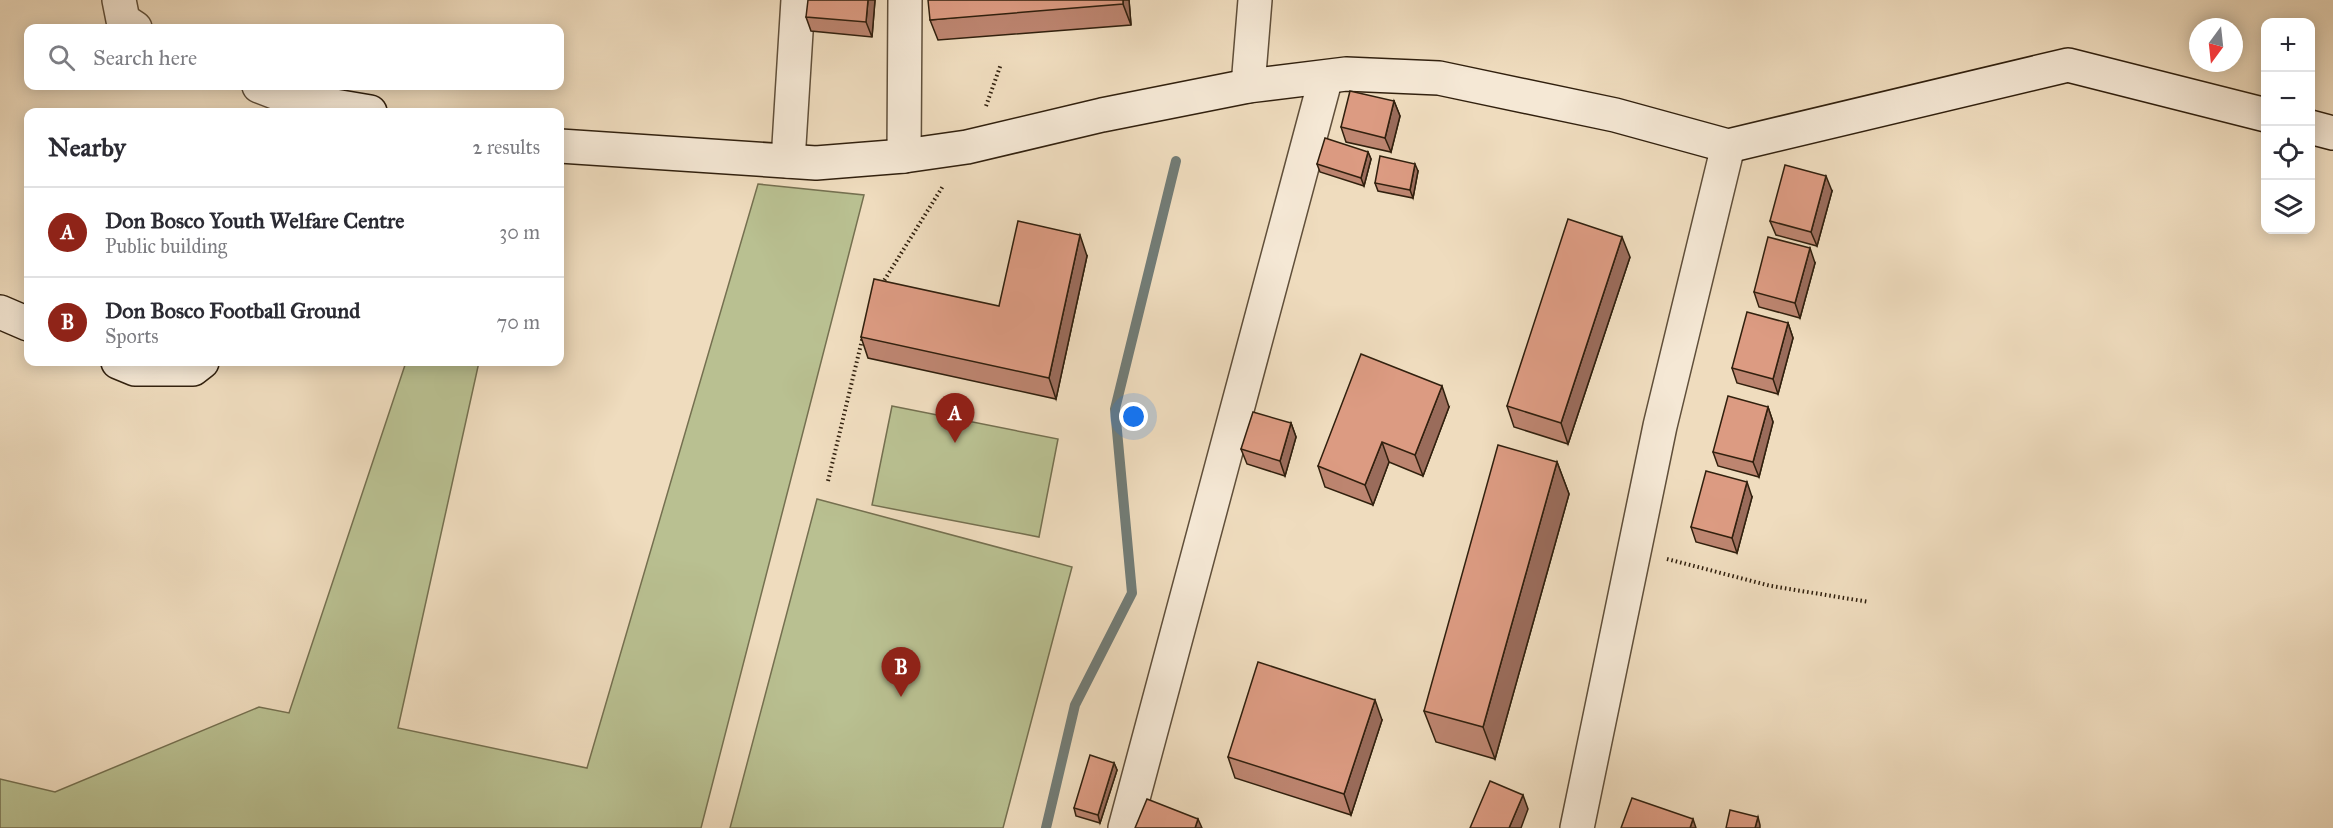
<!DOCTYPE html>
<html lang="en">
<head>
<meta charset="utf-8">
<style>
  body { margin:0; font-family:"IM FELL Great Primer",serif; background:#f2f2f3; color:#2b2b33 }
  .controls { position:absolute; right:18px; top:18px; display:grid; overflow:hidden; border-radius:12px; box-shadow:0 3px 15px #0003 }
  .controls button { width:54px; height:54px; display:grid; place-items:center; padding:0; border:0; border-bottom:2px solid #e1e1e2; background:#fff; color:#2b2b33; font:30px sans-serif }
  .compass { position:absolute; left:2189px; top:18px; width:54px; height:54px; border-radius:50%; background:#fff; box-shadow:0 3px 15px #0003; rotate:195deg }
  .you { position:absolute; left:1134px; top:417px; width:21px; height:21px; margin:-15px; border:4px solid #fff; border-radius:50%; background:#1a73e8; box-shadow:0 0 0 9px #1a73e833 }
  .badge { display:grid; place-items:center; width:39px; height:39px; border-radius:50%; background:#8f2418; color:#fff; font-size:20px; font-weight:700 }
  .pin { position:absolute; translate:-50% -50px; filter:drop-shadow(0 2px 3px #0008) }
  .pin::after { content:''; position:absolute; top:32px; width:21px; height:18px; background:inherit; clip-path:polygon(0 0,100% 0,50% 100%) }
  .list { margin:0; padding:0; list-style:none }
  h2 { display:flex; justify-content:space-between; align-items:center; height:78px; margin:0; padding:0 24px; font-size:26px }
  h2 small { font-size:20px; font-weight:400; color:#7c7c81 }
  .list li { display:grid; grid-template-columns:39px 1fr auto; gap:18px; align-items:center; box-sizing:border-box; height:90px; padding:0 24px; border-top:2px solid #e1e1e2 }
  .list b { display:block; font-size:22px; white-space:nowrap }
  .list p { margin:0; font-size:20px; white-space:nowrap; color:#7c7c81 }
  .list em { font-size:20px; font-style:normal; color:#7c7c81 }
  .icon { flex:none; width:33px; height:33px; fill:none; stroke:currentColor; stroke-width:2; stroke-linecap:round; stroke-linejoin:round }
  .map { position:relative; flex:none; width:2333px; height:828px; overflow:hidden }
  .search { position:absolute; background:#fff; box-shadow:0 3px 15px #0003; left:24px; top:24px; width:540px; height:66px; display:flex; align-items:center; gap:15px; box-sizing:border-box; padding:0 21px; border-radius:12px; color:#7c7c81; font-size:22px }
  .panel { position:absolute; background:#fff; box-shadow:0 3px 15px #0003; left:24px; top:108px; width:540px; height:258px; border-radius:12px }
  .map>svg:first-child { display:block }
</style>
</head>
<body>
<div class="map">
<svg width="2333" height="828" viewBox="0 0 2333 828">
  <rect width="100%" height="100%" fill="#efdcbe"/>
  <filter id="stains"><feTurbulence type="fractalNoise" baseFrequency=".00333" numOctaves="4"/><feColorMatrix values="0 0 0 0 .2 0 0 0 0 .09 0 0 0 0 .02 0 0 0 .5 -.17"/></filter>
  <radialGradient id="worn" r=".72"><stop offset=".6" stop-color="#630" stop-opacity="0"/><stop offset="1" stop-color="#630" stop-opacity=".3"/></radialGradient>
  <g fill="#b9c091" stroke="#757050" stroke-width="1.5">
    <polygon points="758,184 864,195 701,828 0,828 0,779 55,792 259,707 289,713 406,362 479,362 398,728 587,768"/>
    <polygon points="892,406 1058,439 1039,537 872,505"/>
    <polygon points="817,499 1072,567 1003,828 730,828"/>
  </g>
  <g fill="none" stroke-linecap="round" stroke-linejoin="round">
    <polyline stroke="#727c76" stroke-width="10" points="1046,828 1075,705 1132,593 1115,409 1176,161"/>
    <g stroke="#604f3a" stroke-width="36">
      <g id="street">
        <polyline points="119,0 123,20 135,28"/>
        <polyline points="259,86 293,99"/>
        <polyline points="1248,86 1255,0"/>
        <polyline points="904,156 905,0"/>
        <polyline points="788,161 798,0"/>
        <polyline points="1125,828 1326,77"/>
        <polyline points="1577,828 1660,426 1728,146"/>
      </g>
    </g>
    <g stroke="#31200e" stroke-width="36">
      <g id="secondary">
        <polyline points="291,112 293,99 370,112"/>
        <polyline points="2310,127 2333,133"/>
        <polyline points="560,146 816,163 904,156 967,147 1102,115 1248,86 1346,74 1439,78 1615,115 1728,146 2068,65 2266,115"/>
        <polyline points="0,312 28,324"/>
        <polyline points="118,362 135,369 193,369 202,362"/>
      </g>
    </g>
    <g stroke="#31200e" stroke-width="4" stroke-dasharray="1.5 3" stroke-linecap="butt">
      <polyline points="986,106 1001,64"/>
      <polyline points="882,284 943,186"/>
      <polyline points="828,481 863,336"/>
      <polyline points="1667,559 1771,586 1869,602"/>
    </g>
    <use href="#street" stroke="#f5e8d5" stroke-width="33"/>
    <use href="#secondary" stroke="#f5e8d5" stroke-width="33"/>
  </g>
  <g fill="#bd8570" stroke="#31200e" stroke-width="1.5">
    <polygon points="875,0 872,37 811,31 806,17"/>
    <polygon points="1129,0 1131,25 938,40 930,20"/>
    <polygon points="1394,101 1400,116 1391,152 1346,142 1341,127"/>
    <polygon points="1368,152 1371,159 1364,186 1320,172 1317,164"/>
    <polygon points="1418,171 1413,198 1378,191 1375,183"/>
    <polygon points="1832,191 1817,246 1776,235 1770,221"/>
    <polygon points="1087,256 1056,399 868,358 861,337 999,306"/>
    <polygon points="1630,257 1568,444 1514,427 1507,406"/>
    <polygon points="1815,263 1800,318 1759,307 1754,292"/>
    <polygon points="1788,323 1793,338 1778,394 1737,383 1732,368"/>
    <polygon points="1449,407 1423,476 1389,462 1373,505 1325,487 1318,466"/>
    <polygon points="1768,407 1773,422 1759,477 1718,466 1713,452"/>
    <polygon points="1291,423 1296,437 1285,476 1247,464 1241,449"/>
    <polygon points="1557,462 1569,494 1495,759 1436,742 1424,711"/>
    <polygon points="1752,497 1737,553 1696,542 1691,527"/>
    <polygon points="1382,720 1351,815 1235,778 1228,757"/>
    <polygon points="1114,763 1117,770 1100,823 1076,816 1074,808"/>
  </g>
  <g fill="#9a6c5b" stroke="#31200e" stroke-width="1.5">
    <polygon points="868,0 875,0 872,37 866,22"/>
    <polygon points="1123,0 1129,0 1131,25 1123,4"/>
    <polygon points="1394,101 1400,116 1391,152 1385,138"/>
    <polygon points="1368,152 1371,159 1364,186 1361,178"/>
    <polygon points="1415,164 1418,171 1413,198 1410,190"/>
    <polygon points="1826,176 1832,191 1817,246 1811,232"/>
    <polygon points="1080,235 1087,256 1056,399 1049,378"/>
    <polygon points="1622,237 1630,257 1568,444 1561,423"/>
    <polygon points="1810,248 1815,263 1800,318 1795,303"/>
    <polygon points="1788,323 1793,338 1778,394 1773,379"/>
    <polygon points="1442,386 1449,407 1423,476 1415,455"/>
    <polygon points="1768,407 1773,422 1759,477 1753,462"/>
    <polygon points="1291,423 1296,437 1285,476 1280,461"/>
    <polygon points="1382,442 1389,462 1373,505 1365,485"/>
    <polygon points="1557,462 1569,494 1495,759 1483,727"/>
    <polygon points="1747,482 1752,497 1737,553 1732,538"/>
    <polygon points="1375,700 1382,720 1351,815 1344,794"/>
    <polygon points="1114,763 1117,770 1100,823 1098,815"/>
    <polygon points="1523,795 1528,809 1521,828 1509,828"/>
    <polygon points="1758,817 1760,825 1760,828 1755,828"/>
    <polygon points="1198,819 1202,828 1195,828"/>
    <polygon points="1693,819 1696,828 1690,828"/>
  </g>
  <g fill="#dc9b82" stroke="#31200e" stroke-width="1.5">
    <polygon points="808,0 868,0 866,22 806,17"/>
    <polygon points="928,0 1123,0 1123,4 930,20"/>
    <polygon points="1350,91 1394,101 1385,138 1341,127"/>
    <polygon points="1325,138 1368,152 1361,178 1317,164"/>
    <polygon points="1380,156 1415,164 1410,190 1375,183"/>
    <polygon points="1785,165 1826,176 1811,232 1770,221"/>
    <polygon points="1568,219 1622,237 1561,423 1507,406"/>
    <polygon points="1018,221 1080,235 1049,378 861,337 874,279 999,306"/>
    <polygon points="1768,237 1810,248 1795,303 1754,292"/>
    <polygon points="1747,312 1788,323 1773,379 1732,368"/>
    <polygon points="1361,354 1442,386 1415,455 1382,442 1365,485 1318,466"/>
    <polygon points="1728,396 1768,407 1753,462 1713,452"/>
    <polygon points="1253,412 1291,423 1280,461 1241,449"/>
    <polygon points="1498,445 1557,462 1483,727 1424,711"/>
    <polygon points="1706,471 1747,482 1732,538 1691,527"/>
    <polygon points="1258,662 1375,700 1344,794 1228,757"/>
    <polygon points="1090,755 1114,763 1098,815 1074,808"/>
    <polygon points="1490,781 1523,795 1509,828 1470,828"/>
    <polygon points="1632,798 1693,819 1690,828 1621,828"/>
    <polygon points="1147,799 1198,819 1195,828 1135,828"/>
    <polygon points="1730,810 1758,817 1755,828 1726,828"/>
  </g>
  <rect width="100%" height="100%" filter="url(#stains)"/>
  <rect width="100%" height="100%" fill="url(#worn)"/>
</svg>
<div class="controls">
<button>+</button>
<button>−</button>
<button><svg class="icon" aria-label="locate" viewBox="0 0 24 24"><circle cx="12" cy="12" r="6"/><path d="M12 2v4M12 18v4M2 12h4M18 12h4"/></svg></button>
<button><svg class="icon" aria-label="layers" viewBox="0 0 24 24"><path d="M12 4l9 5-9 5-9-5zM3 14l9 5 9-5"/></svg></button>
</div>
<svg class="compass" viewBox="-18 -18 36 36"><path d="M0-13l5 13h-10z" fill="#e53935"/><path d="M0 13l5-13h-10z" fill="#7c7c81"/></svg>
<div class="you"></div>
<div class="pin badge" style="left:955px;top:443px">A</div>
<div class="pin badge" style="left:901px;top:697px">B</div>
<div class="search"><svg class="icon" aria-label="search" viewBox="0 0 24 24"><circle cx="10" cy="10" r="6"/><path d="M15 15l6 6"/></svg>Search here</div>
<section class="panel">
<h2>Nearby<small>2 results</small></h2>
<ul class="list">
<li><span class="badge">A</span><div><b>Don Bosco Youth Welfare Centre</b><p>Public building</p></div><em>30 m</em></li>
<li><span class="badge">B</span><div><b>Don Bosco Football Ground</b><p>Sports</p></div><em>70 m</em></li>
</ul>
</section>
</div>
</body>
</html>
